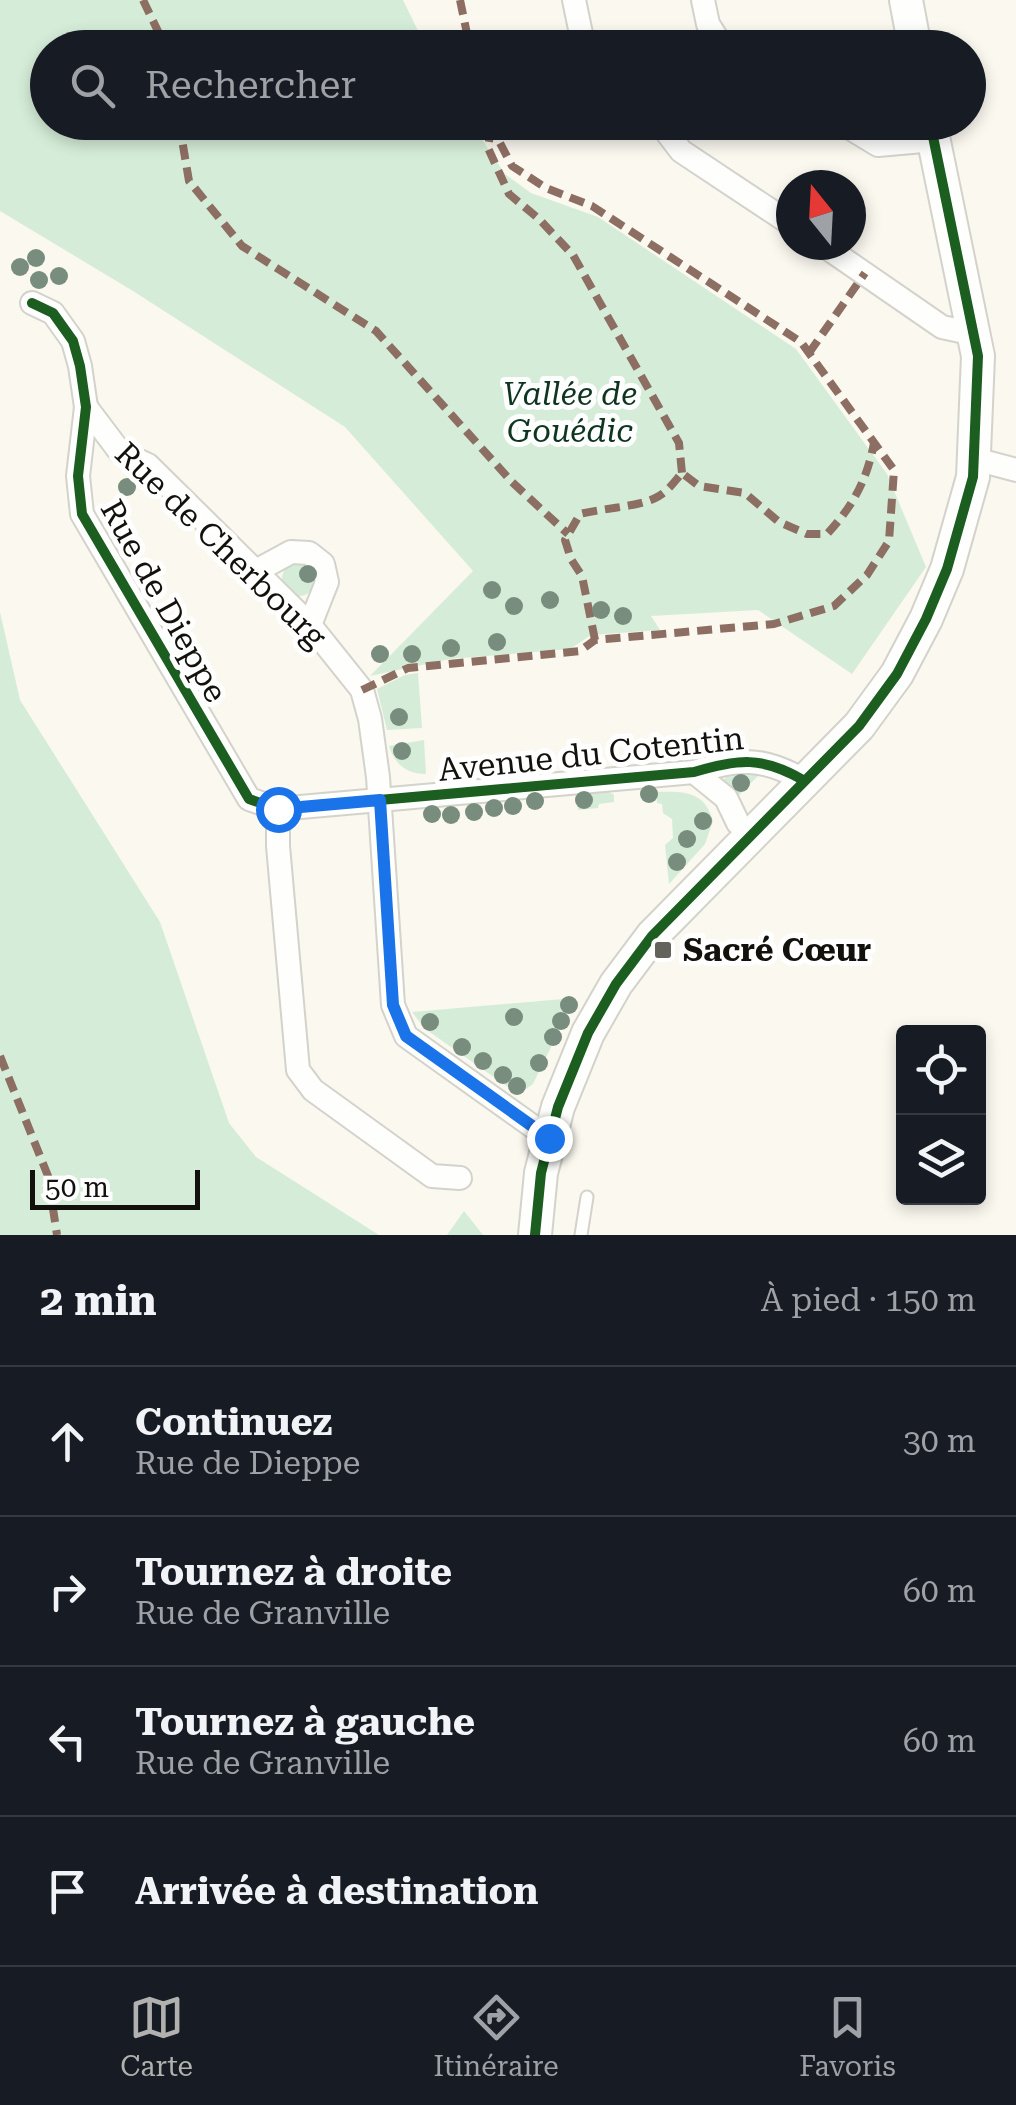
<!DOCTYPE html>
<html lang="fr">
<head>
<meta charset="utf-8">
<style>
  body { margin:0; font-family:"Roboto Serif",serif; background:#20242c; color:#f1f3f6 }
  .controls { position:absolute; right:30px; bottom:30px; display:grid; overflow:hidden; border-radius:10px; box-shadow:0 5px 15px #0003 }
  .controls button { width:90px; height:90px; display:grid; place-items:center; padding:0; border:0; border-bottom:2px solid #363941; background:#171b24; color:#f1f3f6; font:50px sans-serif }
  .compass { position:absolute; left:776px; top:170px; width:90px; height:90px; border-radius:50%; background:#171b24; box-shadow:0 5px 15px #0003; rotate:342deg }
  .scale { position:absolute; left:30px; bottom:25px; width:170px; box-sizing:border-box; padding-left:10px; border:5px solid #12110c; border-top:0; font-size:28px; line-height:35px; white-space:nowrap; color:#12110c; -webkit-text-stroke:8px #fff; paint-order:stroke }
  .stop { position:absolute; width:30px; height:30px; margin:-22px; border:8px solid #1a73e8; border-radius:50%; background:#fff }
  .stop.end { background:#1a73e8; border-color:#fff; box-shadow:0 2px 10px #0008 }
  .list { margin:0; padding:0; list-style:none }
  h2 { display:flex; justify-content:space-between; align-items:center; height:130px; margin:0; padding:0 40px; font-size:42px }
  h2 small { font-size:32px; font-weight:400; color:#9ea1a6 }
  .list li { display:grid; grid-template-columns:65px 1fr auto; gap:30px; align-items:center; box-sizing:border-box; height:150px; padding:0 40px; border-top:2px solid #363941 }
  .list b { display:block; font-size:38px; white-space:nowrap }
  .list p { margin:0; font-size:32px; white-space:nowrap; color:#9ea1a6 }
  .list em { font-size:32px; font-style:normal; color:#9ea1a6 }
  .icon { flex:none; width:55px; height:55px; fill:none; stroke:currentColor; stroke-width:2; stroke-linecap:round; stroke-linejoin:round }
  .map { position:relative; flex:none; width:1016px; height:1235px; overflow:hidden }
  .search { position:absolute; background:#171b24; box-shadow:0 5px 15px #0003; left:30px; right:30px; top:30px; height:110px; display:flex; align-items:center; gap:25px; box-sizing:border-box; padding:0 35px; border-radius:55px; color:#9ea1a6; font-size:38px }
  .sheet { height:730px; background:#171b24 }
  nav { display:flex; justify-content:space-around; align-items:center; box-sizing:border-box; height:140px; border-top:2px solid #363941; background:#171b24; font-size:28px; color:#9ea1a6 }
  nav a { display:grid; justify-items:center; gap:5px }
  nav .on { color:#b1b2b0 }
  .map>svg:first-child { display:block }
</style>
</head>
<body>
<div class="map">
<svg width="1016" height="1235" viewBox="0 0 1016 1235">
  <rect width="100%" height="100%" fill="#faf8ef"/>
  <g fill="#d5edd8">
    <polygon points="0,0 403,0 426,47 48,48 48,122 471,123 505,174 531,193 598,217 796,349 887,474 926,567 852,674 758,610 651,616 660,630 591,635 570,649 450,659 370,676 473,571 345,427 133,291 0,211"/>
    <circle cx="299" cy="579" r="17"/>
    <polygon points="0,612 20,700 160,922 229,1123 256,1157 379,1235 0,1235"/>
    <polygon points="418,673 422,728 387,730 377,689 405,675"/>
    <path d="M 424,740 L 426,774 C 407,774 395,765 389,746 Z"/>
    <polygon points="761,773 737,797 722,782 726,777"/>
    <polygon points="604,789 614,795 614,802 599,804 598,808 578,810 577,798 585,790"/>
    <path d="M 656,792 C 684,791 705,791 713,821 L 705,844 L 669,884 L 665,845 L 673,838 L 672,819 L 663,813 L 662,804 L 657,803 Z"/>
    <polygon points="575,998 533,1084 526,1089 512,1090 424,1028 412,1012"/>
    <polygon points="464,1211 483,1235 447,1235"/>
  </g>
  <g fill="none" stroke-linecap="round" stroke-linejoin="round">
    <g stroke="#d3d2cb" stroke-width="15">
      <polyline id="lane" points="581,1235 587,1197"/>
    </g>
    <g stroke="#d3d2cb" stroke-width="26">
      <g id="street">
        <polyline points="574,0 584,48"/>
        <polyline points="703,0 708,24 723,48"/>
        <polyline points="659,122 681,151 791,224"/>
        <polyline points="840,122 878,145 934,140"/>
        <polyline points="823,245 942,327 974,334"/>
        <path d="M 32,303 L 53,313 L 73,341 L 80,366 L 86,407 L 78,476 L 82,514 L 249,799 L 278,809 L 694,772 C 738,759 762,756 803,780"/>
        <polyline points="86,407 120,452 148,465 310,625 362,690 370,719 378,777 393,1005 406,1036 549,1138"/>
        <polyline points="975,459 1016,470"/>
        <polyline points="256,571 291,552 309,553 323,564 327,582 310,625"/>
        <polyline points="694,772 726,798 738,823 750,834"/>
        <polyline points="278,809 278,846 298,1070 313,1090 432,1176 460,1178"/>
      </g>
    </g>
    <g stroke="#d3d2cb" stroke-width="36">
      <g id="secondary">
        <polyline points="906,0 915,48"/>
        <polyline points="535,1235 541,1173 558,1107 588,1033 616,984 652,936 859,726 897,674 926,619 947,569 973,477 978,356 930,122"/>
      </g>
    </g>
    <use href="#lane" stroke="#fefefd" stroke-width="11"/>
    <use href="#street" stroke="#fefefd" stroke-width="22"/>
    <use href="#secondary" stroke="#fefefd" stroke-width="32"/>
    <g stroke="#8d6e63" stroke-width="8" stroke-dasharray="15 8" stroke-linecap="butt">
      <polyline points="143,0 166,48"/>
      <polyline points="460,0 470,48"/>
      <polyline points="179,122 189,181 242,246 376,331 512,482 568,534"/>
      <polyline points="491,127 488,148 509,194 539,219 573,255 679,443 682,473"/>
      <polyline points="809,353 865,273"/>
      <path d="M 595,640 L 582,576 L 571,559 L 565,540 L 580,514 C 603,508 641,507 659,496 C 668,491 675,481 682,473 L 699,486 L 745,493 L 779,522 L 807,534 L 827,534 C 853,506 867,480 874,443"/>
      <polyline points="362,690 408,668 580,651 595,640 774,624 834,606 867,575 889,541 894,470 801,342 592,206 546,188 512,166 489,122"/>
      <polyline points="0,1056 48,1176 57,1235"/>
    </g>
    <g stroke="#fff" stroke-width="16">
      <g id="cycleway">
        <path d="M 32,303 L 53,313 L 73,341 L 80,366 L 86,407 L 78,476 L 82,514 L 249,799 L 278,809 L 694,772 C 738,759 762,756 803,780"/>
        <polyline points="535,1235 541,1173 558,1107 588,1033 616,984 652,936 859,726 897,674 926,619 947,569 973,477 978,356 930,122"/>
      </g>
    </g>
    <use href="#cycleway" stroke="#1b5e20" stroke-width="10"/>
  </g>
  <g fill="#788d7d">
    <circle cx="36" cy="258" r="9"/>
    <circle cx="20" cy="267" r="9"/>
    <circle cx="59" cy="276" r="9"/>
    <circle cx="39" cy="280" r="9"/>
    <circle cx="127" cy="487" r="9"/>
    <circle cx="308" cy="574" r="9"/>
    <circle cx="492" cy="590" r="9"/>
    <circle cx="550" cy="600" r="9"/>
    <circle cx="514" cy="606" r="9"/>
    <circle cx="601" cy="610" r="9"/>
    <circle cx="623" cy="616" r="9"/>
    <circle cx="497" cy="642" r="9"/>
    <circle cx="451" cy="648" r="9"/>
    <circle cx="380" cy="654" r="9"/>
    <circle cx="412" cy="654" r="9"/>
    <circle cx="201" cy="671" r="9"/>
    <circle cx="399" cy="717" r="9"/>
    <circle cx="402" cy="751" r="9"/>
    <circle cx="741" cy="783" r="9"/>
    <circle cx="649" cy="794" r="9"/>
    <circle cx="584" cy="800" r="9"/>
    <circle cx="535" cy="801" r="9"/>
    <circle cx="513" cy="806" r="9"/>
    <circle cx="494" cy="808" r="9"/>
    <circle cx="474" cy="812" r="9"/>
    <circle cx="432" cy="814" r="9"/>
    <circle cx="451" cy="815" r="9"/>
    <circle cx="703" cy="821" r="9"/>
    <circle cx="687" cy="839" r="9"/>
    <circle cx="677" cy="862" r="9"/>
    <circle cx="569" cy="1005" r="9"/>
    <circle cx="514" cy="1017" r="9"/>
    <circle cx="561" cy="1021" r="9"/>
    <circle cx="430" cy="1022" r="9"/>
    <circle cx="553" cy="1037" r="9"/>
    <circle cx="462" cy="1047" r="9"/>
    <circle cx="483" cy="1061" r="9"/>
    <circle cx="539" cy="1063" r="9"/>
    <circle cx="503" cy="1075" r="9"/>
    <circle cx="517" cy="1086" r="9"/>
  </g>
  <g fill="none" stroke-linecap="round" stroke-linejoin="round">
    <polyline stroke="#1a73e8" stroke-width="12" points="278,809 380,800 393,1005 406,1036 549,1138"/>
  </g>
  <rect fill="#63625b" stroke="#fff" stroke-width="4" x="653" y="940" width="20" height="20" rx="5"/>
  <g text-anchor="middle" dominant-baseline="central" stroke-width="10" stroke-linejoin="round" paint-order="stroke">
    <g font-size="32" font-style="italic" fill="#0e3520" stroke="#fff">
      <text x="570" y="394">Vallée de<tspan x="570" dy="37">Gouédic</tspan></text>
    </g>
    <g font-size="32" fill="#12110c" stroke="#fff">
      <text transform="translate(221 545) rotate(44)">Rue de Cherbourg</text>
      <text transform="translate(164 601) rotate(61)">Rue de Dieppe</text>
      <text transform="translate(591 754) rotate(-6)">Avenue du Cotentin</text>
    </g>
    <g font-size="32" font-weight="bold" fill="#12110c" stroke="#fff" text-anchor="start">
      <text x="683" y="950">Sacré Cœur</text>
    </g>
  </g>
</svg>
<div class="controls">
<button><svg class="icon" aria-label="locate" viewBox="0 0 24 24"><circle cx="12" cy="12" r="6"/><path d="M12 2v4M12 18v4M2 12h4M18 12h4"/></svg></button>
<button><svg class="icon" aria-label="layers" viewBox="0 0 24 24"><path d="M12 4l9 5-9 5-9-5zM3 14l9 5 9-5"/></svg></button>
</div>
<svg class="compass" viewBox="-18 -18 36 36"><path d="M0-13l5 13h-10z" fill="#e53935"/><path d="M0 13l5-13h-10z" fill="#9ea1a6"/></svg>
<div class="scale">50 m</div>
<div class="stop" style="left:278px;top:809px"></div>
<div class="stop end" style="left:549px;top:1138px"></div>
<div class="search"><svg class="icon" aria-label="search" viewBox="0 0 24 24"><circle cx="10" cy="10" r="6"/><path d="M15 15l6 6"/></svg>Rechercher</div>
</div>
<section class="sheet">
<h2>2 min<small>À pied · 150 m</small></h2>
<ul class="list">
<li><svg class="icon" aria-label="ahead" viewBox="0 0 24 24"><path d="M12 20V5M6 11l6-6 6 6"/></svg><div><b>Continuez</b><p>Rue de Dieppe</p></div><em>30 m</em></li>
<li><svg class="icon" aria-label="right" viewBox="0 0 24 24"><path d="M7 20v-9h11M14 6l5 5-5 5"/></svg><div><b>Tournez à droite</b><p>Rue de Granville</p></div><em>60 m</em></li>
<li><svg class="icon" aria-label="left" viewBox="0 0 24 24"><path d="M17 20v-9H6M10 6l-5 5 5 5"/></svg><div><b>Tournez à gauche</b><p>Rue de Granville</p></div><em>60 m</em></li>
<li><svg class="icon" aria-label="arrive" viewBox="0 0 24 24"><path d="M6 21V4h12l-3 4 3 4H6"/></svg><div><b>Arrivée à destination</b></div></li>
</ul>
</section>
<nav>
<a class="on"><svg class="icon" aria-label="map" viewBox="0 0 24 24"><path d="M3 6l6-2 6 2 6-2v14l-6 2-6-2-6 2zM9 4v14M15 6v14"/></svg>Carte</a>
<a><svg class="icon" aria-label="directions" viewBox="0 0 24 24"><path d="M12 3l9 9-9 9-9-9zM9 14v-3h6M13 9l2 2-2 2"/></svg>Itinéraire</a>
<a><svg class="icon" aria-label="saved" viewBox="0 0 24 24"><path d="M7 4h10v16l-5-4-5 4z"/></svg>Favoris</a>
</nav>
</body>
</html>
